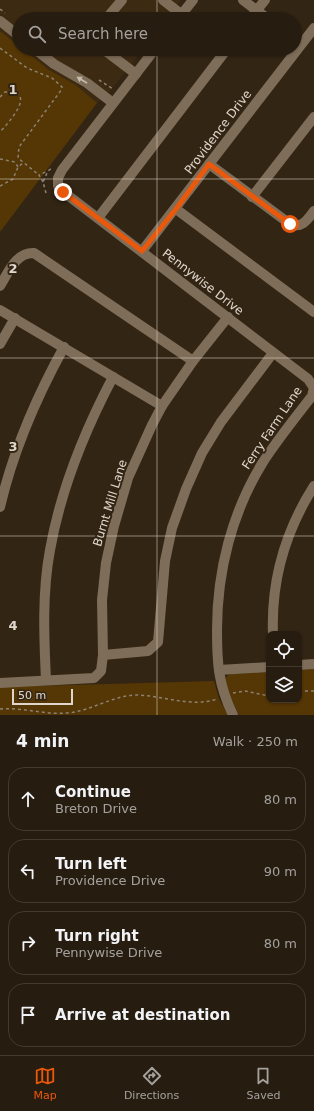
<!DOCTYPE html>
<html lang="en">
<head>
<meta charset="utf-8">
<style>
  body { margin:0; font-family:"DejaVu Sans",sans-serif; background:#2e2518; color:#f1f3f6 }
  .controls { position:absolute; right:12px; bottom:12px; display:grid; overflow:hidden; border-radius:8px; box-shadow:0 1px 3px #0004 }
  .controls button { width:36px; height:36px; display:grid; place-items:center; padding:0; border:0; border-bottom:1px solid #423a2f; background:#261c0f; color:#f1f3f6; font:20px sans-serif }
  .scale { position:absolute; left:12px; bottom:10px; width:61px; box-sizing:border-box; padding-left:4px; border:2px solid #e0d7cc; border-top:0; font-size:11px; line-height:14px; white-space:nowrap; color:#e0d7cc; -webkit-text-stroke:3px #332514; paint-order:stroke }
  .stop { position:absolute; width:12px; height:12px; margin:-9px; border:3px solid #ea580c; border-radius:50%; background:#fff }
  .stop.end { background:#ea580c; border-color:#fff; box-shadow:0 1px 4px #0008 }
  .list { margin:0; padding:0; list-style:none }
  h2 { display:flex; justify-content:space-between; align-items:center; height:52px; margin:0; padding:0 16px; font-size:17px }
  h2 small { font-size:13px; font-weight:400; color:#a4a19e }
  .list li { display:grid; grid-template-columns:26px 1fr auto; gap:12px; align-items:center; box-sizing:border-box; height:64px; margin:0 8px 8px; padding:0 8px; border:1px solid #423a2f; border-radius:16px }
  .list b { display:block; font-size:15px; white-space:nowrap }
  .list p { margin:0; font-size:13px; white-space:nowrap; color:#a4a19e }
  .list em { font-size:13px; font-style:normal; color:#a4a19e }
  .icon { flex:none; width:22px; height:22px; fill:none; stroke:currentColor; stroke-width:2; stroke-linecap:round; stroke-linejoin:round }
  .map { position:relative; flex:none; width:314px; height:715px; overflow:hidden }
  .search { position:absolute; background:#261c0f; box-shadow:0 1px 3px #0004; left:12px; right:12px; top:12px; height:44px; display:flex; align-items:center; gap:10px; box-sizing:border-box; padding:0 14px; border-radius:22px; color:#a4a19e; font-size:15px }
  .sheet { height:340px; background:#261c0f }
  nav { display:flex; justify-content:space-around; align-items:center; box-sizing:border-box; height:56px; border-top:1px solid #423a2f; background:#261c0f; font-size:11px; color:#a4a19e }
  nav a { display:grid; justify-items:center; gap:2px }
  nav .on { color:#ea580c }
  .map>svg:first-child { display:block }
</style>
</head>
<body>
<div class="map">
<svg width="314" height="715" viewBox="0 0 314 715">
  <rect width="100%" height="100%" fill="#332514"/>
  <g fill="#3d2a13">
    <polygon points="0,0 181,0 166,19 19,19 19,46 0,31"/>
    <polygon points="23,49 143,49 110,91 97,103 76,85 49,70"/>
  </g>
  <g fill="#553605">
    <polygon points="0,31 19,46 19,49 23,49 49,70 76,85 97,103 0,232"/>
    <polygon points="314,669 314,715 239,715 229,695 225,679 228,675 233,674 269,672 269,700 299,700 299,670"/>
    <polygon points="214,681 219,699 228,715 0,715 0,687"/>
  </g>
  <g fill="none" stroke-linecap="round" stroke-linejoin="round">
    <g stroke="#8c8173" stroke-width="1.5" stroke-dasharray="3 3" stroke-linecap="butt">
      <polyline points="0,9 5,13"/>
      <polyline points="167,19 169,16"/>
      <polyline points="0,48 27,68 52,78 62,87 62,89 19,147 18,158 39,175"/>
      <polyline points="99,80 113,89"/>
      <path d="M 0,97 L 5,92 C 39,90 8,123 0,132"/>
      <polyline points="0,159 15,162 18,167"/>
      <polyline points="43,182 39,175 48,171"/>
      <polyline points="0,186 13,179 18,167 23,163"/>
      <polyline points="46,193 43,182 48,171 53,167"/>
      <polyline points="299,691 314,691"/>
      <polyline points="233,693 245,691 269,696"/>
      <path d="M 0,709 C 23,707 44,715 67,713 C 91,711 112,696 135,695 C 162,695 191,708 217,699"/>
    </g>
    <g stroke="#7e6d58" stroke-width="10">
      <polyline points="163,0 181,14"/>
      <polyline points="243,0 268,19"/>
      <polyline points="106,19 122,0"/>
      <polyline points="178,19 193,0"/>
      <polyline points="250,19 265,0"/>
      <polyline points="0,21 19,36"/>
      <polyline points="35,49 54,64 87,83 113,103"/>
      <polyline points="103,49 136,74"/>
      <path d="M 155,49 L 62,170 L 58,178 L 58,186 L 70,197 L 308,379 L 314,388 L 312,396 C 295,418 278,439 263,462 C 232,512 217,571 217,630 C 217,663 218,684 233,715"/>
      <path d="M 209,164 L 290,224 C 302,229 308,219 314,211"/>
      <polyline points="252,197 314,117"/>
      <polyline points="176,209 314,312"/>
      <polyline points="98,218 227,49"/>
      <polyline points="142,251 314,28"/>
      <path d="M 0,286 C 8,273 16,252 34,253 L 193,361"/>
      <polyline points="0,310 162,406"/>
      <polyline points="0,344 15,318"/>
      <path d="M 0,507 C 13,451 36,398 64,347"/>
      <path d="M 273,634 C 271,581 286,530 314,486"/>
      <polyline points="103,655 148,651 158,642 165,561 172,528 186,489 202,453 221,422 273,353"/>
      <polyline points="299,665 314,664"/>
      <polyline points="219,670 269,667"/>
      <path d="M 46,680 C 44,637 42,593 50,550 C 61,488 84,432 113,377"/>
      <polyline points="0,683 94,678 101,671 103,655 102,600 106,563 114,526 128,478 152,425 162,406 193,361 228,317"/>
    </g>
  </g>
  <defs><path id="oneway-solid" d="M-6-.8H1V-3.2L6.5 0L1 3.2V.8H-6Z"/></defs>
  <use fill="#c8bcaf" href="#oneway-solid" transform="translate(82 80) rotate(-149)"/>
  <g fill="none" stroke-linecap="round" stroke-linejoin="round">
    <polyline stroke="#ea580c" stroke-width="5" points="63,192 142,251 176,209 209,164 290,224"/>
  </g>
  <path fill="none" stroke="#e0d7cc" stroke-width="1" stroke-opacity="0.55" d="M 157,0 L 157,19M 157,49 L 157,715M 0,179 L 314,179M 0,358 L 314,358M 0,536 L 314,536"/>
  <g text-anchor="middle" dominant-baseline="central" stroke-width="4" stroke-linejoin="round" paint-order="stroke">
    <g font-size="12" fill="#e0d7cc" stroke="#332514">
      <text transform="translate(218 132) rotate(-53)">Providence Drive</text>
      <text transform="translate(203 282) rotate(38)">Pennywise Drive</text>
      <text transform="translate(272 428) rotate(-56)">Ferry Farm Lane</text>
      <text transform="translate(110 503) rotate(-73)">Burnt Mill Lane</text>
    </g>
  </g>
  <g font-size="13" text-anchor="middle" font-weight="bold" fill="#e0d7cc" stroke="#332514" stroke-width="4" stroke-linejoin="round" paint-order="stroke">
    <text x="13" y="94">1</text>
    <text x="13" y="273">2</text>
    <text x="13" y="451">3</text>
    <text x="13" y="630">4</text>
  </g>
</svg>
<div class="controls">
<button><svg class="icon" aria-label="locate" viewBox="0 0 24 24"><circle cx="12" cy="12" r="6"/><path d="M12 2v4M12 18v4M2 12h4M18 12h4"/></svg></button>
<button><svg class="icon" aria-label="layers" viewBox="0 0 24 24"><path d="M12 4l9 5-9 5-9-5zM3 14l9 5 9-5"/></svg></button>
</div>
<div class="scale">50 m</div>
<div class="stop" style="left:290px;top:224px"></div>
<div class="stop end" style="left:63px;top:192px"></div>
<div class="search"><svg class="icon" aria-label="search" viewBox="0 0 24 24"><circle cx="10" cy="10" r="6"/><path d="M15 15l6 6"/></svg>Search here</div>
</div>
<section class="sheet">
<h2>4 min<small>Walk · 250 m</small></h2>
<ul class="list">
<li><svg class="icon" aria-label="ahead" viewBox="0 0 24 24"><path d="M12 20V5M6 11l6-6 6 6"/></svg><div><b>Continue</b><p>Breton Drive</p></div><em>80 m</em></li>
<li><svg class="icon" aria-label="left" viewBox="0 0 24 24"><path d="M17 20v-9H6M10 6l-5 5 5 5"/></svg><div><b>Turn left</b><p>Providence Drive</p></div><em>90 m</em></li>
<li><svg class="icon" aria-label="right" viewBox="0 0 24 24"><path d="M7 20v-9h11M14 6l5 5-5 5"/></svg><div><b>Turn right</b><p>Pennywise Drive</p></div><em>80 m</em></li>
<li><svg class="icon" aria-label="arrive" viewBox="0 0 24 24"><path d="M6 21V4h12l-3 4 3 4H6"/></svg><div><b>Arrive at destination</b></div></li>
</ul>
</section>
<nav>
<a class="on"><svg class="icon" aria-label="map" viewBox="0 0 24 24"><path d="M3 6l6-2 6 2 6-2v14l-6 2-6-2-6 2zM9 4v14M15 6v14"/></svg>Map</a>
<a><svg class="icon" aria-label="directions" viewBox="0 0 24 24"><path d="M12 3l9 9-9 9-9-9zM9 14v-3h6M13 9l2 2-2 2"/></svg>Directions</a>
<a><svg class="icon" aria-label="saved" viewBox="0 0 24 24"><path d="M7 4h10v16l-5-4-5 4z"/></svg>Saved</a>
</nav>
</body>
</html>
